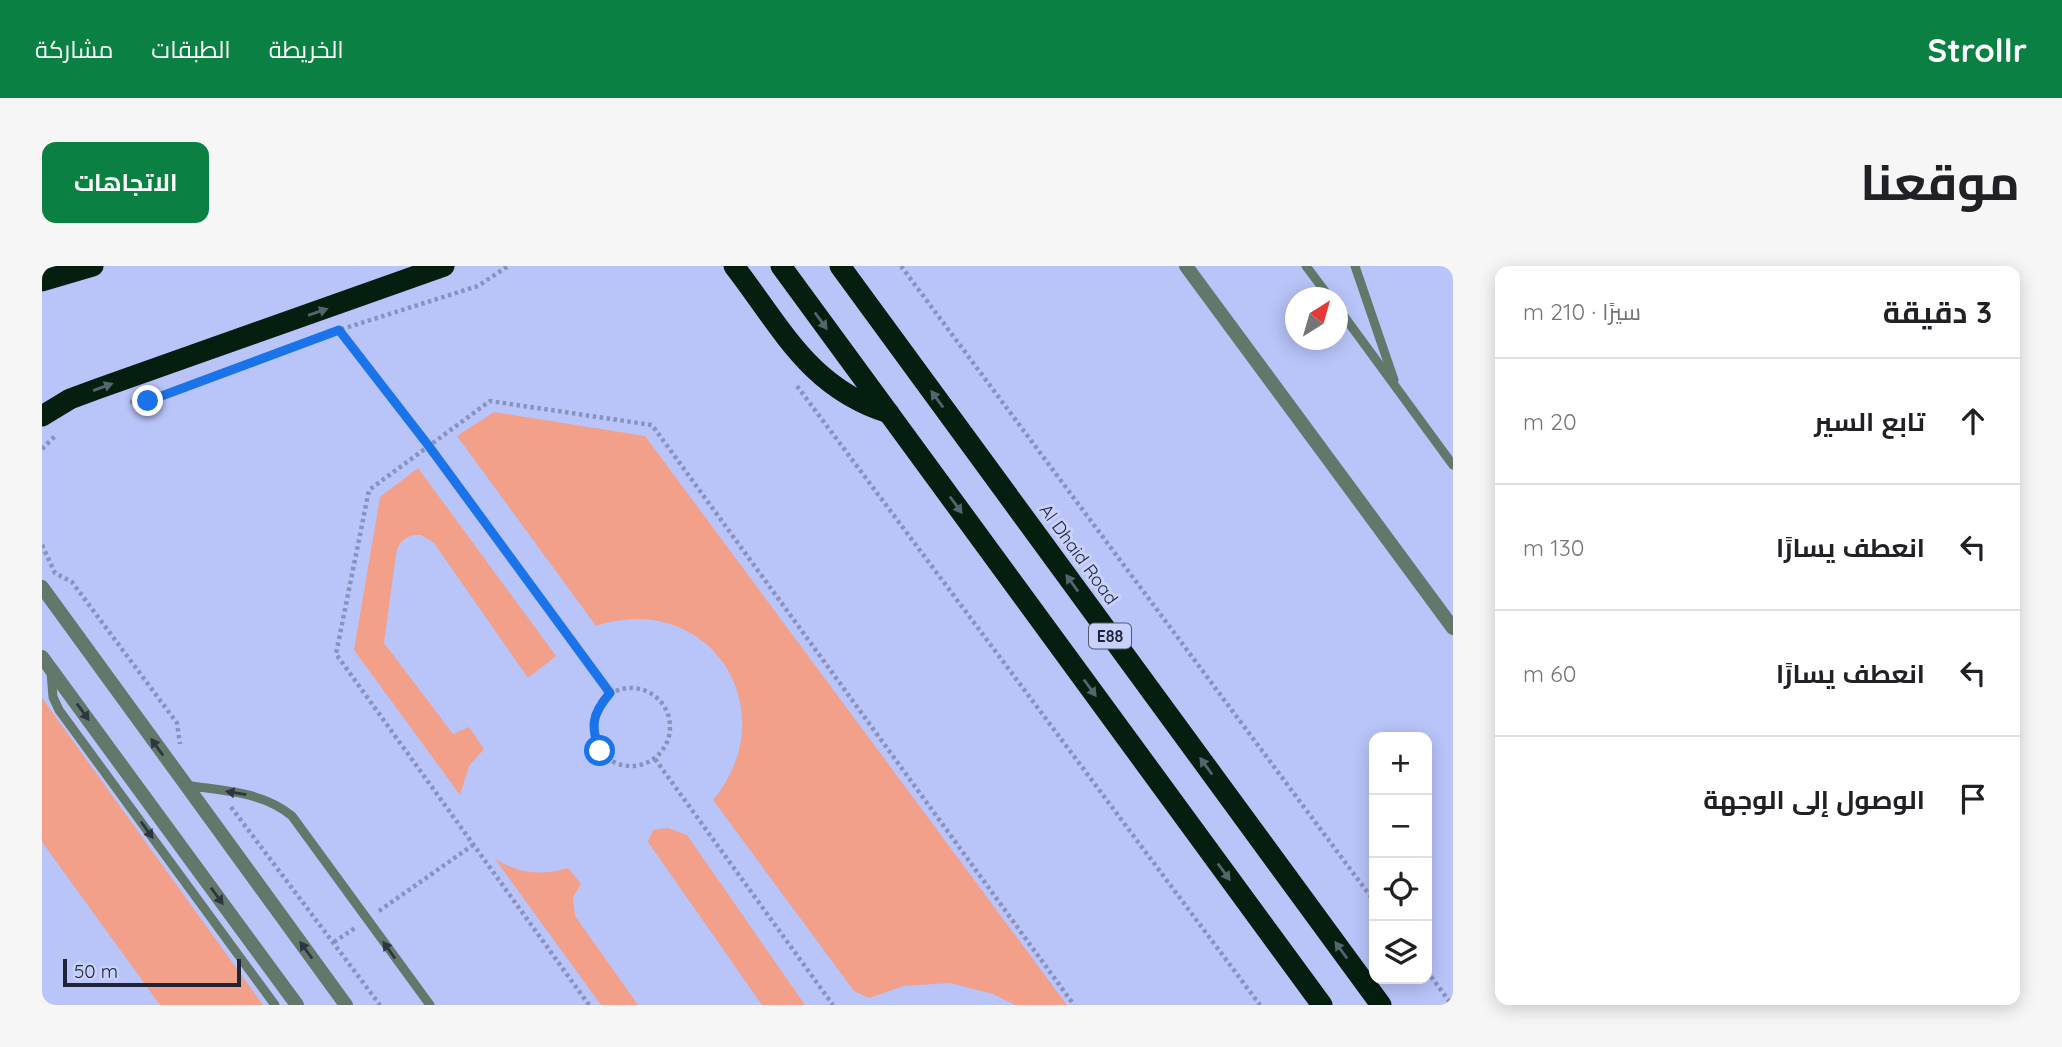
<!DOCTYPE html>
<html lang="ar">
<head>
<meta charset="utf-8">
<style>
  body { margin:0; font-family:Quicksand,Cairo,sans-serif; background:#f6f6f6; color:#202124; direction:rtl }
  .controls { position:absolute; right:21px; bottom:21px; display:grid; overflow:hidden; border-radius:14px; box-shadow:0 4px 18px #0003 }
  .controls button { width:63px; height:63px; display:grid; place-items:center; padding:0; border:0; border-bottom:2px solid #e0e0e0; background:#fff; color:#202124; font:35px sans-serif }
  .compass { position:absolute; left:1243px; top:21px; width:63px; height:63px; border-radius:50%; background:#fff; box-shadow:0 4px 18px #0003; rotate:37deg }
  .scale { position:absolute; left:21px; bottom:18px; width:178px; box-sizing:border-box; padding-left:7px; border:4px solid #202437; border-top:0; font-size:19px; line-height:24px; white-space:nowrap; color:#202437; -webkit-text-stroke:5px #c8d2fc; paint-order:stroke }
  .stop { position:absolute; width:21px; height:21px; margin:-16px; border:5px solid #1a73e8; border-radius:50%; background:#fff }
  .stop.end { background:#1a73e8; border-color:#fff; box-shadow:0 2px 7px #0008 }
  .list { margin:0; padding:0; list-style:none }
  h2 { display:flex; justify-content:space-between; align-items:center; height:91px; margin:0; padding:0 28px; font-size:30px }
  h2 small { font-size:23px; font-weight:400; color:#757577 }
  .list li { display:grid; grid-template-columns:46px 1fr auto; gap:21px; align-items:center; box-sizing:border-box; height:126px; padding:0 28px; border-top:2px solid #e0e0e0 }
  .list b { display:block; font-size:26px; white-space:nowrap }
  .list em { font-size:23px; font-style:normal; color:#757577 }
  .icon { flex:none; width:38px; height:38px; fill:none; stroke:currentColor; stroke-width:2; stroke-linecap:round; stroke-linejoin:round }
  .map { position:relative; flex:none; width:1411px; height:739px; overflow:hidden; direction:ltr; border-radius:14px }
  header { display:flex; align-items:center; gap:42px; box-sizing:border-box; height:98px; padding:0 35px; background:#0b8043; color:#fff }
  header strong { font-size:33px }
  nav { display:flex; gap:38px; margin-inline-start:auto; font-size:24px }
  .intro { display:flex; align-items:center; justify-content:space-between; box-sizing:border-box; height:168px; padding:0 42px }
  h1 { margin:0; font-size:49px }
  .button { padding:18px 32px; border-radius:14px; background:#0b8043; color:#fff; font-size:24px; font-weight:700 }
  main { display:flex; gap:42px; padding:0 42px }
  aside { flex:1; background:#fff; border-radius:14px; box-shadow:0 4px 18px #0003 }
  .map>svg:first-child { display:block }
</style>
</head>
<body>
<header>
<strong>Strollr</strong>
<nav><a>الخريطة</a><a>الطبقات</a><a>مشاركة</a></nav>
</header>
<div class="intro"><h1>موقعنا</h1><a class="button">الاتجاهات</a></div>
<main>
<aside>
<h2>3 دقيقة<small>سيرًا · 210 m</small></h2>
<ul class="list">
<li><svg class="icon" aria-label="ahead" viewBox="0 0 24 24"><path d="M12 20V5M6 11l6-6 6 6"/></svg><div><b>تابع السير</b></div><em>20 m</em></li>
<li><svg class="icon" aria-label="left" viewBox="0 0 24 24"><path d="M17 20v-9H6M10 6l-5 5 5 5"/></svg><div><b>انعطف يسارًا</b></div><em>130 m</em></li>
<li><svg class="icon" aria-label="left" viewBox="0 0 24 24"><path d="M17 20v-9H6M10 6l-5 5 5 5"/></svg><div><b>انعطف يسارًا</b></div><em>60 m</em></li>
<li><svg class="icon" aria-label="arrive" viewBox="0 0 24 24"><path d="M6 21V4h12l-3 4 3 4H6"/></svg><div><b>الوصول إلى الوجهة</b></div></li>
</ul>
</aside>
<div class="map">
<svg width="1411" height="739" viewBox="0 0 1411 739">
  <rect width="100%" height="100%" fill="#b9c4f9"/>
  <g fill="#f2a08a">
    <path d="M 452,146 L 603,170 L 1025,739 L 973,739 L 951,728 L 908,717 L 862,720 L 827,732 L 812,725 L 671,534 C 746,443 666,323 554,360 L 415,170 Z"/>
    <path d="M 376,202 L 514,390 L 486,412 L 392,277 L 379,269 C 365,268 357,274 354,288 L 342,377 L 411,468 L 427,461 L 442,483 L 427,500 L 418,529 L 312,384 L 338,231 Z"/>
    <polygon points="0,432 221,739 118,739 0,576"/>
    <polygon points="626,562 645,569 763,739 720,739 606,576 611,564"/>
    <path d="M 453,593 C 478,608 499,610 526,602 L 539,618 L 531,631 L 533,650 L 596,739 L 559,739 Z"/>
  </g>
  <g fill="none" stroke-linecap="round" stroke-linejoin="round">
    <g stroke="#8992bd" stroke-width="4.5" stroke-dasharray="3.5 3.5" stroke-linecap="butt">
      <polyline points="859,0 1332,635"/>
      <polyline points="295,61 386,179 567,427"/>
      <polyline points="755,120 1218,739"/>
      <polyline points="88,136 106,135 297,64 436,20 466,0"/>
      <polyline points="0,183 14,169"/>
      <polyline points="0,279 13,307 30,316 135,457 138,478"/>
      <circle cx="589" cy="461" r="39"/>
      <polyline points="613,493 791,739"/>
      <polyline points="189,541 338,739"/>
      <polyline points="337,645 431,579"/>
      <polyline points="292,676 313,662"/>
      <polyline points="1385,705 1410,739"/>
      <polyline points="547,739 294,388 327,224 448,135 610,159 1032,739"/>
    </g>
    <g stroke="#63786a" stroke-width="9">
      <polyline points="1264,0 1288,32"/>
      <polyline points="1313,0 1352,114"/>
      <polyline points="1296,42 1411,199"/>
      <polyline points="9,406 11,431 17,444 233,739"/>
      <path d="M 143,519 C 180,525 220,525 250,550 L 388,739"/>
    </g>
    <polyline stroke="#63786a" stroke-width="14" points="1144,0 1411,362"/>
    <g stroke="#63786a" stroke-width="14">
      <polyline points="0,321 304,739"/>
      <polyline points="0,391 255,739"/>
    </g>
    <g stroke="#041e0f" stroke-width="21">
      <path d="M 692,0 C 740,62 767,122 847,147"/>
      <polyline points="739,0 1280,739"/>
      <polyline points="798,0 1339,739"/>
      <polyline points="0,15 51,0"/>
      <polyline points="0,150 28,133 55,123 402,0"/>
    </g>
  </g>
  <defs><path id="oneway-solid" d="M-6-.8H1V-3.2L6.5 0L1 3.2V.8H-6Z" transform="scale(1.75)"/></defs>
  <g fill="#52666e">
    <use href="#oneway-solid" transform="translate(276 46) rotate(-19)"/>
    <use href="#oneway-solid" transform="translate(779 55) rotate(54)"/>
    <use href="#oneway-solid" transform="translate(61 121) rotate(-20)"/>
    <use href="#oneway-solid" transform="translate(895 133) rotate(-126)"/>
    <use href="#oneway-solid" transform="translate(914 239) rotate(54)"/>
    <use href="#oneway-solid" transform="translate(1030 317) rotate(-126)"/>
    <use href="#oneway-solid" transform="translate(1048 422) rotate(54)"/>
    <use href="#oneway-solid" transform="translate(1164 500) rotate(-126)"/>
    <use href="#oneway-solid" transform="translate(1182 606) rotate(54)"/>
    <use href="#oneway-solid" transform="translate(1299 684) rotate(-126)"/>
  </g>
  <g fill="#2d3541">
    <use href="#oneway-solid" transform="translate(41 446) rotate(54)"/>
    <use href="#oneway-solid" transform="translate(115 481) rotate(-126)"/>
    <use href="#oneway-solid" transform="translate(194 527) rotate(-171)"/>
    <use href="#oneway-solid" transform="translate(105 564) rotate(54)"/>
    <use href="#oneway-solid" transform="translate(175 630) rotate(54)"/>
    <use href="#oneway-solid" transform="translate(264 684) rotate(-126)"/>
    <use href="#oneway-solid" transform="translate(347 684) rotate(-126)"/>
  </g>
  <g fill="none" stroke-linecap="round" stroke-linejoin="round">
    <path stroke="#1a73e8" stroke-width="9" d="M 106,135 L 297,64 L 386,179 L 568,427 C 550,448 548,460 558,485"/>
  </g>
  <g text-anchor="middle" dominant-baseline="central" stroke-width="6" stroke-linejoin="round" paint-order="stroke">
    <rect fill="#c8d2fc" stroke="#525872" stroke-width="2" x="1047" y="357.5" width="42" height="25" rx="5"/>
    <g font-size="16" font-weight="bold" fill="#202437">
      <text x="1068" y="370">E88</text>
    </g>
    <g font-size="18" fill="#202437" stroke="#c8d2fc">
      <text transform="translate(1037 288) rotate(54)">Al Dhaid Road</text>
    </g>
  </g>
</svg>
<div class="controls">
<button>+</button>
<button>−</button>
<button><svg class="icon" aria-label="locate" viewBox="0 0 24 24"><circle cx="12" cy="12" r="6"/><path d="M12 2v4M12 18v4M2 12h4M18 12h4"/></svg></button>
<button><svg class="icon" aria-label="layers" viewBox="0 0 24 24"><path d="M12 4l9 5-9 5-9-5zM3 14l9 5 9-5"/></svg></button>
</div>
<svg class="compass" viewBox="-18 -18 36 36"><path d="M0-13l5 13h-10z" fill="#e53935"/><path d="M0 13l5-13h-10z" fill="#757577"/></svg>
<div class="scale">50 m</div>
<div class="stop" style="left:558px;top:485px"></div>
<div class="stop end" style="left:106px;top:135px"></div>
</div>
</main>
</body>
</html>
